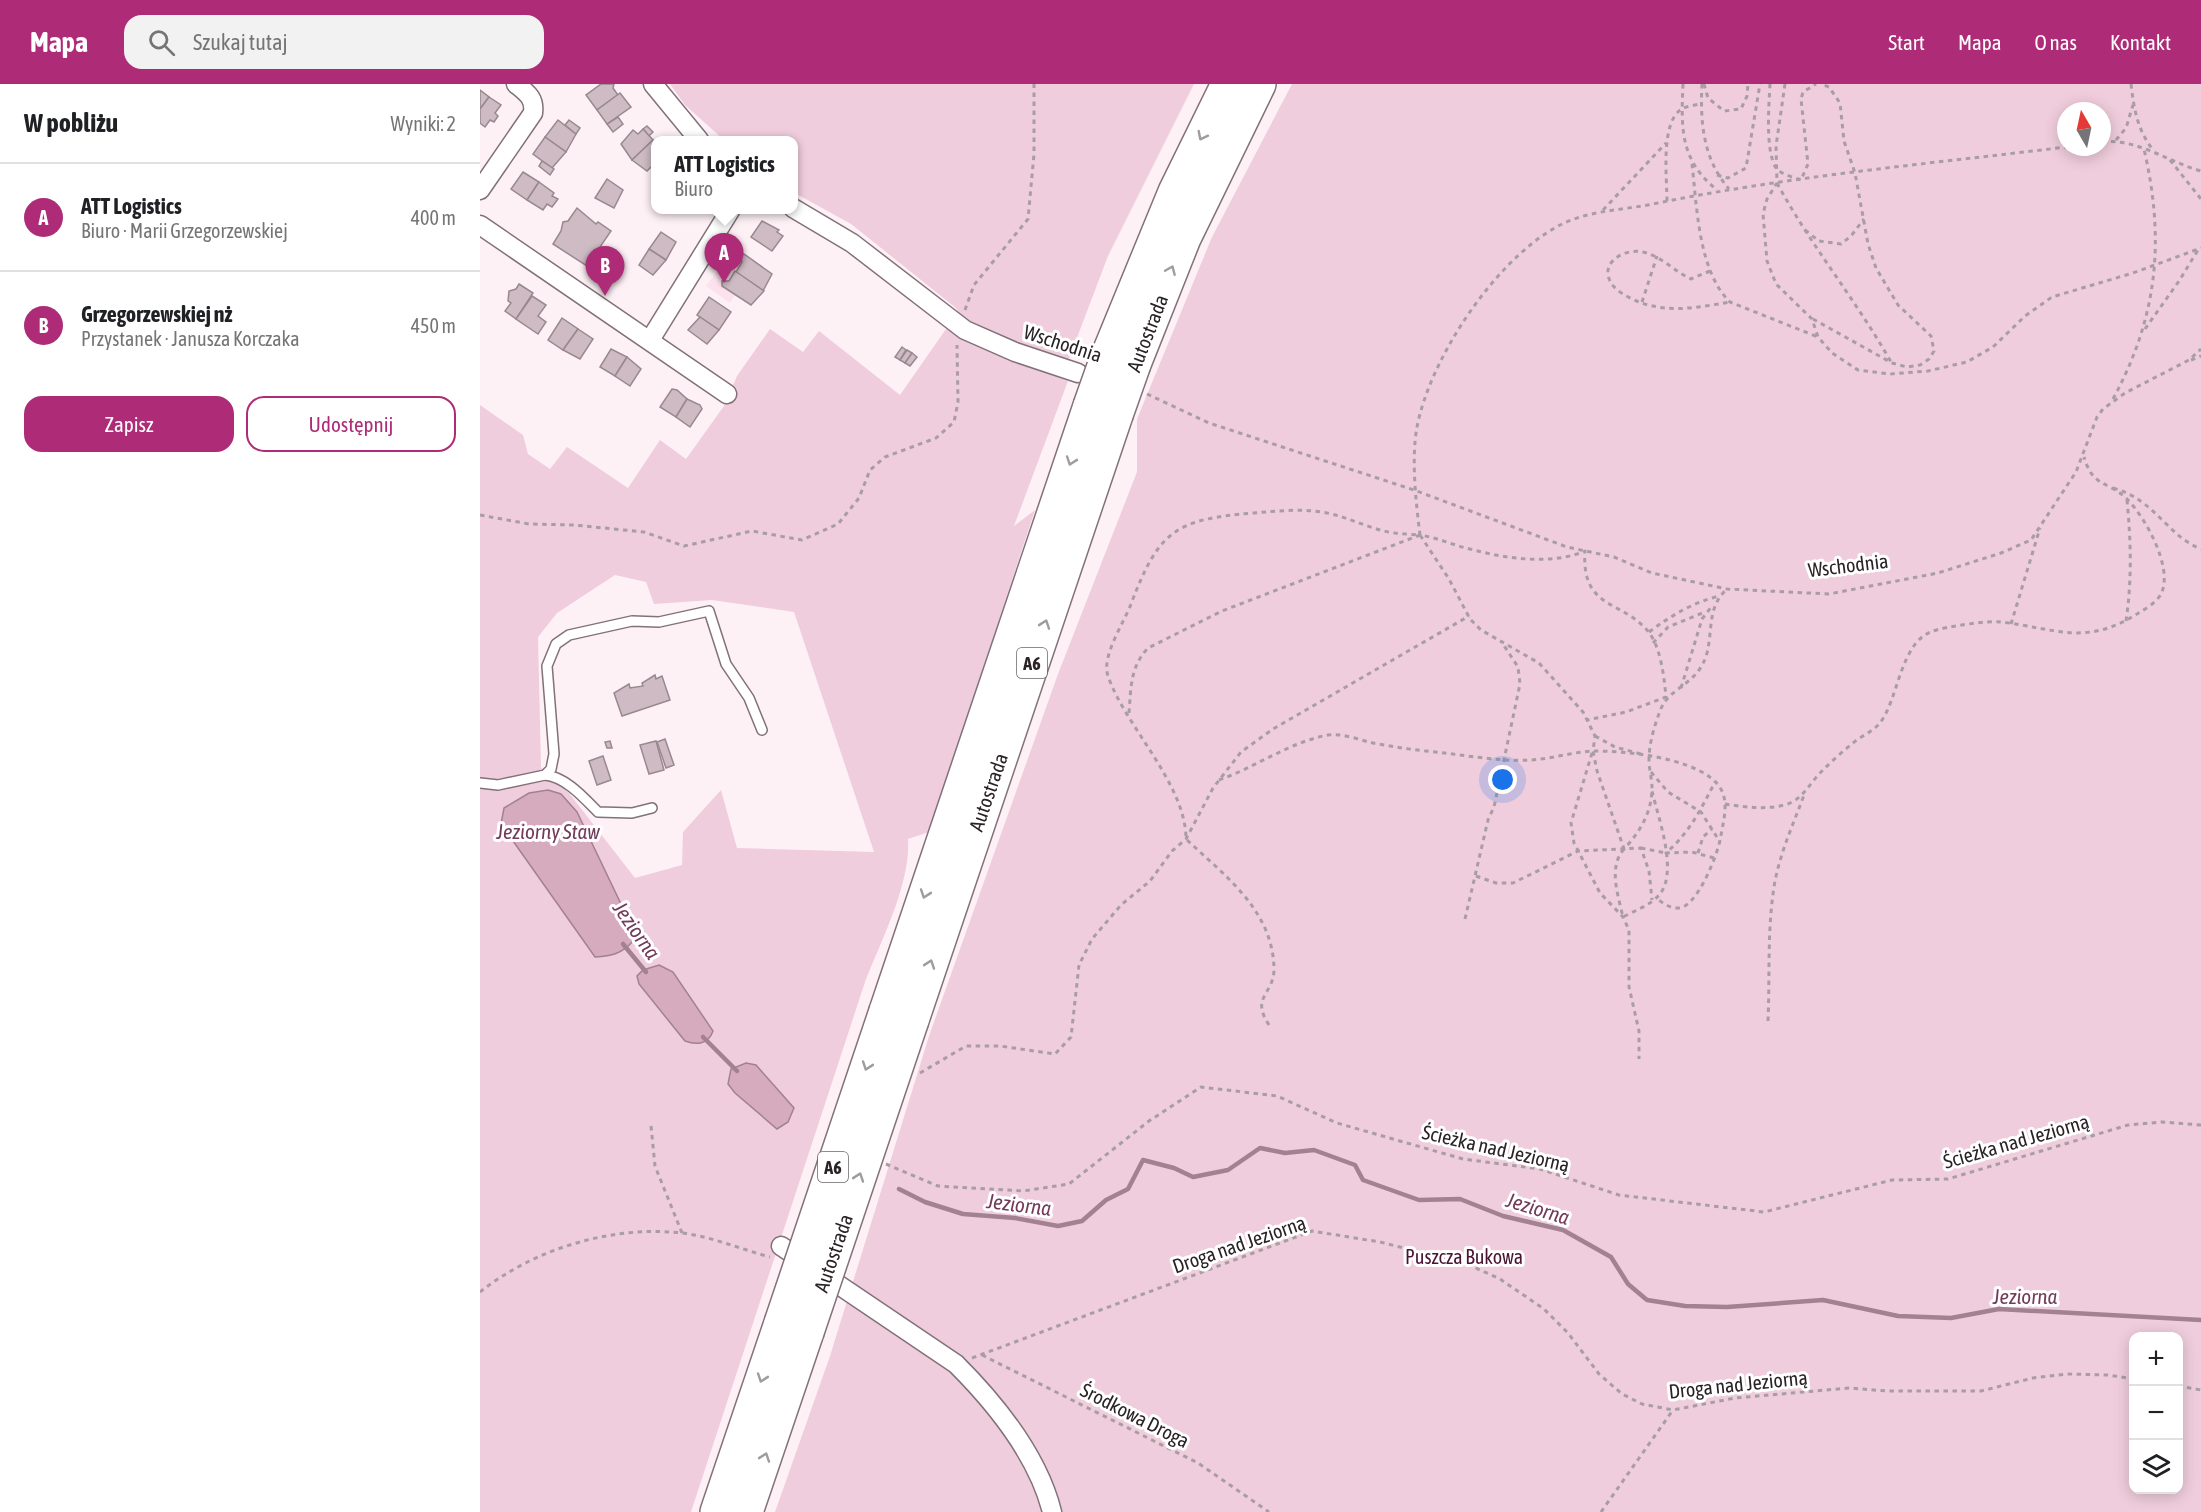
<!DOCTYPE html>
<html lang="pl">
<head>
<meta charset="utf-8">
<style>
  body { margin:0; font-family:"Asap Condensed",sans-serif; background:#f2f2f2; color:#202124 }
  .controls { position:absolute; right:18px; bottom:18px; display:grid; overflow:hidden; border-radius:12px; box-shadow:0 3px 15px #0003 }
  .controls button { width:54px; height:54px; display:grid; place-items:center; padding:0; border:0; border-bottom:2px solid #e0e0e0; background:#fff; color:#202124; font:30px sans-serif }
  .compass { position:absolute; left:1577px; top:18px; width:54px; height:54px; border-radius:50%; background:#fff; box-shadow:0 3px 15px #0003; rotate:351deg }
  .you { position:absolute; left:1023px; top:696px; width:21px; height:21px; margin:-15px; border:4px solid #fff; border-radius:50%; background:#1a73e8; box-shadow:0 0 0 9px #1a73e833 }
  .badge { display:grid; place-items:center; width:39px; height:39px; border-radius:50%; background:#ad2b77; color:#fff; font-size:20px; font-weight:700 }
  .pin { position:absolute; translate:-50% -50px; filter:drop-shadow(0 2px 3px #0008) }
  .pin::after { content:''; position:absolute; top:32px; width:21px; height:18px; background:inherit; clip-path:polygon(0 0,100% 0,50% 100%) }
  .popup { position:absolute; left:171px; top:52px; width:147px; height:78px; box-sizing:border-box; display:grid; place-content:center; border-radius:12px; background:#fff; filter:drop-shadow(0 2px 4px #0005); font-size:20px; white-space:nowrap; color:#757577 }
  .popup b { font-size:22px; color:#202124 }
  .popup::after { content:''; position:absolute; left:50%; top:100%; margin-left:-12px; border:12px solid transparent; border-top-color:#fff }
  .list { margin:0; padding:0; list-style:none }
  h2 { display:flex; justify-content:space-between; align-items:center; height:78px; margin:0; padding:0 24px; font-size:26px }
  h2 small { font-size:20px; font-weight:400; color:#757577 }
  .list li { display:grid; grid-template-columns:39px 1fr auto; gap:18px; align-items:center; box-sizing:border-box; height:108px; padding:0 24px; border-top:2px solid #e0e0e0 }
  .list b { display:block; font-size:22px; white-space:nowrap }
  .list p { margin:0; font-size:20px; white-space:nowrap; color:#757577 }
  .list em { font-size:20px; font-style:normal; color:#757577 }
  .actions { display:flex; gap:12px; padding:18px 24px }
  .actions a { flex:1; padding:14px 0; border:2px solid #ad2b77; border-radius:18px; text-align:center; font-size:21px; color:#ad2b77 }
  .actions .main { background:#ad2b77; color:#fff }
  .icon { flex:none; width:33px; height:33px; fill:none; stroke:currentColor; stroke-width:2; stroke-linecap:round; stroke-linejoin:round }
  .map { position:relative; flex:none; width:1721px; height:1428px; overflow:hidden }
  header { display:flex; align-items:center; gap:36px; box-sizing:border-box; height:84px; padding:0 30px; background:#ad2b77; color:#fff }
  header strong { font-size:28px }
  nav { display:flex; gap:33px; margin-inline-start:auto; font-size:21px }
  .search { width:420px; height:54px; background:#f2f2f2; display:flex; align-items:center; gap:15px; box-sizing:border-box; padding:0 21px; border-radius:18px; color:#757577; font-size:22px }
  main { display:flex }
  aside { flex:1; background:#fff }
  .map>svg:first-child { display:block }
</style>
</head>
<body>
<header>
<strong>Mapa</strong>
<div class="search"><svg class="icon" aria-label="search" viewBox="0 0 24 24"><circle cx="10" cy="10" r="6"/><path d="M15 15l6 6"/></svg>Szukaj tutaj</div>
<nav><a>Start</a><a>Mapa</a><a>O nas</a><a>Kontakt</a></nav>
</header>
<main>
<aside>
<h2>W pobliżu<small>Wyniki: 2</small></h2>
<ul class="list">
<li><span class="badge">A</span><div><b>ATT Logistics</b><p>Biuro · Marii Grzegorzewskiej</p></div><em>400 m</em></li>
<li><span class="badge">B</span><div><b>Grzegorzewskiej nż</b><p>Przystanek · Janusza Korczaka</p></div><em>450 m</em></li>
</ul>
<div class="actions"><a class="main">Zapisz</a><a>Udostępnij</a></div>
</aside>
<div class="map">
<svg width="1721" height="1428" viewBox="0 0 1721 1428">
  <rect width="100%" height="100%" fill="#fdf1f6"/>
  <polygon fill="#fde1ed" points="243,179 265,195 250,219 226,202"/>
  <g fill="#f0cddc" fill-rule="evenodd">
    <polygon points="190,0 714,0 628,172 587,280 511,251 484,237 476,224 371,140 313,108 313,56 244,56 205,21"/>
    <path d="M 812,0 L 1721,0 L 1721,1428 L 295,1428 L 350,1272 L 449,952 L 578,590 L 657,388 L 657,335 L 732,153 ZM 1586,27 L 1622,27 L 1622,63 L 1586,63 ZM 1654,1252 L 1698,1252 L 1698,1406 L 1654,1406 Z"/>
    <path d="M 290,245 L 323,268 L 339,247 L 420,311 L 466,245 L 493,260 L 588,297 L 534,442 L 555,426 L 449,748 L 428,755 C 431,799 401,857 385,898 L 211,1428 L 0,1428 L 0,321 L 43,351 L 48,370 L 70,385 L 87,363 L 148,404 L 180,356 L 206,375 L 244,322 L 257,292 ZM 135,491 L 166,498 L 174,520 L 232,516 L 314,528 L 394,768 L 257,764 L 241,706 L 203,748 L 202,781 L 155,794 L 89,709 L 61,684 L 58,553 L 77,529 Z"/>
  </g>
  <g fill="#d6abbe" stroke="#a28290" stroke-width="1.5">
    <path d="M 68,706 L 81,710 L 97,728 L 152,843 L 153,857 C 142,870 131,872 115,873 L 21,740 L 24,724 L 49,709 Z"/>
    <path d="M 179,881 L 193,888 L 233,947 C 228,961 216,961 205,957 L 159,900 L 157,892 L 163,886 Z"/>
    <polygon points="266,979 276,981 314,1024 308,1038 297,1045 255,1009 248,1000 251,985"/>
  </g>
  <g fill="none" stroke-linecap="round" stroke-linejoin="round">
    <g stroke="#a28290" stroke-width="4.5">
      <polyline points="143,860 166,888"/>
      <polyline points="223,953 257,987"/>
      <polyline points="419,1105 445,1118 483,1130 535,1134 578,1142 602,1137 626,1116 648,1105 663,1076 694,1084 713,1093 748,1086 780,1064 805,1069 834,1066 875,1081 883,1096 939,1116 980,1115 1023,1132 1083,1146 1131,1173 1148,1200 1167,1216 1205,1222 1247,1223 1343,1216 1418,1232 1471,1234 1519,1225 1721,1236"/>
    </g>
  </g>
  <g fill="#cebbc3" stroke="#99888f" stroke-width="1.5">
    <polygon points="121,0 134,0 133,4 138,11 117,26 106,11"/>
    <polygon points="0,6 9,13 0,25"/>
    <polygon points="140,9 151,23 127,40 117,26"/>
    <polygon points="9,13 21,21 15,29 18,32 14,38 10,36 5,43 0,39 0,25"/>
    <polygon points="138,33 143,40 133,48 127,40"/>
    <polygon points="78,36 96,50 86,68 65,53"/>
    <polygon points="89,36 100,44 96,50 85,41"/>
    <polygon points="167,42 173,48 169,52 163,45"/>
    <polygon points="163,45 173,56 152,76 141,60 153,46 158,50"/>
    <polygon points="65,53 86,68 72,84 53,70"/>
    <polygon points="173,56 175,79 167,87 152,76"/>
    <polygon points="62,77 74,85 70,91 59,82"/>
    <polygon points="43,88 59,98 47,116 31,105"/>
    <polygon points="127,95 143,106 134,124 115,114"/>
    <polygon points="59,98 74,109 72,112 78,115 72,123 67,120 63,126 47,116"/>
    <polygon points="97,124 116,140 118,138 131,147 107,182 73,160 81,147 83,138 88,137"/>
    <polygon points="282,137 299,146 297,148 303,152 292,167 271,153"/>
    <polygon points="181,148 196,158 186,176 169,165"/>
    <polygon points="169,165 186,176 173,191 159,181"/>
    <polygon points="264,170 292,190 283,207 256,188 262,178 259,171"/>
    <polygon points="255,187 284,207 271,221 242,202 242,197 249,197"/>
    <polygon points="39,200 53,209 36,235 25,227 31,219 28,217 29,207 36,205"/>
    <polygon points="52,212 66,221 58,232 66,238 58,250 36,235"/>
    <polygon points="229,213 251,228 239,246 217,231"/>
    <polygon points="220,233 239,246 227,260 208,246"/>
    <polygon points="82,234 98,245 83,266 68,256"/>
    <polygon points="98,245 113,255 100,275 83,266"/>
    <polygon points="422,263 426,266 420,276 415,273"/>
    <polygon points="131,265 147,273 135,292 120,283"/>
    <polygon points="427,266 432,269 425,279 420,276"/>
    <polygon points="432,269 437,273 430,282 425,279"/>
    <polygon points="147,273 161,285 150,302 135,292"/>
    <polygon points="192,305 197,306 207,315 196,333 180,323"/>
    <polygon points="207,315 220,321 222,325 210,343 196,333"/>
    <polygon points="175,591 176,595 182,592 190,616 142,632 134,609 149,600 150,604 163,602 162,599"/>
    <polygon points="185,655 194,681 186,684 177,658"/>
    <polygon points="130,657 132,664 127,664 125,658"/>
    <polygon points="176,657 184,686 169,690 160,661"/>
    <polygon points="123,672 131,696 117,701 109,677"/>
  </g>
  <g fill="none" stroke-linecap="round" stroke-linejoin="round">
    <g stroke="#827179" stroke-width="12">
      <g id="lane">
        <path d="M 65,691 C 86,693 104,714 118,728 L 152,729 L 172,724"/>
        <polyline points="0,699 18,701 65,691 71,685 74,670 67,582 76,560 89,551 152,537 179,538 229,527 246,580 269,614 282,646"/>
      </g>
    </g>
    <g stroke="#827179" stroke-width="21">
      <g id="street">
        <polyline points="173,0 219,56"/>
        <path d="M 0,106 L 53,29 C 55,14 47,9 36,0"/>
        <polyline points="313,124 372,159 485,246 535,268 598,289"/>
        <polyline points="0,141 247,310"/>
        <polyline points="170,256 251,125"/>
        <path d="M 301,1162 L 476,1280 C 517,1321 558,1372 572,1428"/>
      </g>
    </g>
    <g stroke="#827179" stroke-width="36">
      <g id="highway">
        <polyline points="628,271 695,108 748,0"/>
        <polyline points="654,280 704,154 779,0"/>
        <polyline points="406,927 610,322"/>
        <polyline points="432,936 636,331"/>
        <polyline points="237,1428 301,1239"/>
        <polyline points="266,1428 327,1248"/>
      </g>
    </g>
    <g stroke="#a89ea2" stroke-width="3" stroke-dasharray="4.5 4.5" stroke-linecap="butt">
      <path d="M 1203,0 C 1201,45 1200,76 1237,106"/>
      <path d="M 1222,0 C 1220,38 1223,75 1249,105"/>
      <polyline points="1224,0 1228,14 1244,27 1261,25 1267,12 1268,0"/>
      <path d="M 1290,0 C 1289,21 1285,66 1296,84 C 1302,91 1313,93 1321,96 L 1328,80 L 1321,15 L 1323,8 L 1336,0"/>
      <polyline points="1305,0 1296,62 1297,99 1287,115 1283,130 1287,177 1296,200 1332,235 1338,253 1352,269 1378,286 1410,290 1448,287 1487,278 1513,263 1545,232 1572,213 1653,189 1721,164"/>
      <path d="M 1651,0 C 1654,25 1657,45 1673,66"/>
      <polyline points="1636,56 1646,44 1653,21"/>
      <path d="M 1622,58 C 1657,54 1688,78 1721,87"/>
      <polyline points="1690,76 1721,115"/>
      <path d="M 1212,80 C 1217,122 1218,187 1250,218 L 1338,253"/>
      <polyline points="1237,91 1248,94 1266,84 1280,0"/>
      <path d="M 1297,99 C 1331,162 1376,216 1411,278"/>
      <path d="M 1187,117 C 1187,95 1180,37 1202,25 C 1207,22 1215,21 1221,20"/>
      <polyline points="1123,126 1186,59"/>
      <polyline points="1325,146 1339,157 1361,160 1371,152 1384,135"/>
      <path d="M 1230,187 L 1211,195 C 1194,187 1181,172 1163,168 C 1148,164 1120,176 1130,197 C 1135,209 1160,220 1173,222 C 1198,228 1225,222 1250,218"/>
      <polyline points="1162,218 1177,172"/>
      <polyline points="485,226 494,201 548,135 554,70 554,0"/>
      <polyline points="1333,235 1412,279 1427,283 1440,281 1449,275 1454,267 1451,252 1418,221 1396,184 1388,160 1375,89 1364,57 1360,19 1349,3 1341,0"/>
      <polyline points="1665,245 1699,197 1718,166"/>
      <polyline points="1711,276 1721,272"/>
      <polyline points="667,310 729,339 934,406 1087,463 1134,473 1172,489 1247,505 1349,510 1458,489 1521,469 1551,456 1596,388 1617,333 1623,325 1645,309 1709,276 1721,265"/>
      <path d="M 1633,315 C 1678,232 1685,156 1664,65"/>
      <path d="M 1633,404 C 1676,416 1687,452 1721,465"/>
      <polyline points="0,431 49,440 94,441 164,448 204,462 272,447 322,456 358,440 379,414 390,386 405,373 456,354 474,338 478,318 477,261"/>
      <path d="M 940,451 C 936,418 931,376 937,343 C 950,275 1013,180 1073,145 C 1104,126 1138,127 1173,120 C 1309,92 1448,80 1586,63"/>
      <path d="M 1646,537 C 1652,496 1651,458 1647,416"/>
      <polyline points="1531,540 1560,444"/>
      <path d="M 1169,548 C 1192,531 1212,519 1239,512"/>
      <polyline points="1173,559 1188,543 1225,528"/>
      <polyline points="1201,604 1222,535 1232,522"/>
      <path d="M 649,629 C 651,604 650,583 668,564 L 742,527 L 940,451 C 959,454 975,462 994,466 C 1027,475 1073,481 1105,467 C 1101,525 1141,516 1167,546 C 1181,562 1184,593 1186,613 L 1146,628 L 1107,636"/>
      <polyline points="1115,652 1135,663 1161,670"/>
      <polyline points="1112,669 1091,739 1094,759 1120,809 1143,833 1149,846 1149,903 1159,947 1159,975"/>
      <polyline points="1171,688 1188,708 1221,728 1240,758"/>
      <path d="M 739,696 C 776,683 810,658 848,651 C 863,649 879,656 893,659 C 914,663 934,666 955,668 C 986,671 1019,678 1050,676 C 1071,675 1092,668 1113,667 C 1147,667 1204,673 1231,694 C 1251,709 1245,730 1241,751 C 1239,768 1218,821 1200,824 C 1190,825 1183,819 1176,814"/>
      <path d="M 1245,720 C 1265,723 1285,726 1304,721 C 1322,717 1329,700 1341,688 C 1352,677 1365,665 1378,655 C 1386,650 1394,646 1400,639 C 1419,614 1420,558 1453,547 C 1464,543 1509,536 1521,538 C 1575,544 1604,563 1657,530 C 1665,525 1676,519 1681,510 C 1694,484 1665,433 1647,415 C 1627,396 1613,404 1604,373"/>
      <polyline points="1161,764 1186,769"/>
      <path d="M 1144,765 C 1128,783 1138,811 1143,833 C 1154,827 1171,821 1179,811 C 1199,789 1178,733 1172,707"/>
      <polyline points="1218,769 1223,753 1232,745"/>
      <path d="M 1234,774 L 1212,768 L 1186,769 C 1210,748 1221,725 1235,698"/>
      <polyline points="996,792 1016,799 1033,799 1098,767 1161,764 1169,787 1172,816"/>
      <polyline points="985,835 1008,736 1014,723 1040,600 1038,583 1021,557"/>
      <path d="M 1288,937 C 1290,892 1287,848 1294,803 C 1299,771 1313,741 1324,711"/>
      <path d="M 789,941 C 770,912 794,911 794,885 C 793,826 745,792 706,755 C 706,700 645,642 628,592 C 621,572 644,539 651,520 C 679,446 696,435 774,429 C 798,427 823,424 847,429 C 867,433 884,442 904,447 C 915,450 928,450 940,451 L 969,495 L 990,535 L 1001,546 L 1059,579 L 1103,628 L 1115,652 L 1113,667 L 1117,687 L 1144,765 C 1160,748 1172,728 1172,704 C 1172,695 1169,686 1169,676 C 1169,660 1174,643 1180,627 C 1189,602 1218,602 1227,569 C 1233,545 1227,523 1247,505"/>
      <polyline points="440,989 486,962 520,962 575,970 591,953 599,881 612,855 641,821 670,797 692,767 706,755 733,704 761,668 793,645 989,532"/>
      <polyline points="171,1042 175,1082 202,1149"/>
      <polyline points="406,1080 458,1102 543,1107 589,1100 669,1037 721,1003 797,1012 857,1039 983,1075 1060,1085 1139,1111 1284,1128 1412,1096 1468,1095 1648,1041 1682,1038 1721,1041"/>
      <path d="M 0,1208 C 54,1165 132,1141 202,1149 C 233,1153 260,1165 290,1173"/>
      <polyline points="502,1271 718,1379 789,1428"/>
      <polyline points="492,1274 832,1147 900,1158 987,1180 1020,1195 1064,1225 1088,1249 1119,1290 1142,1310 1162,1320 1193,1326 1255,1314 1369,1304 1407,1307 1501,1307 1553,1294 1587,1290 1628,1291 1654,1295"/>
      <polyline points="1698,1302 1721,1306"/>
      <polyline points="1121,1428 1193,1326"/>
    </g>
    <use href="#lane" stroke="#fff" stroke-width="9"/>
    <use href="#street" stroke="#fff" stroke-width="18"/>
    <use href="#highway" stroke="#fff" stroke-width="33"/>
    <g stroke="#827179" stroke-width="36" stroke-linecap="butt">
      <g id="highway-bridge">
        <polyline points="610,322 628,271"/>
        <polyline points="636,331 654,280"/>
        <polyline points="301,1239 406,927"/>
        <polyline points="327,1248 432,936"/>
      </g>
    </g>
    <use href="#highway-bridge" stroke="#fff" stroke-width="33"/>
  </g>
  <defs><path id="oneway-chevron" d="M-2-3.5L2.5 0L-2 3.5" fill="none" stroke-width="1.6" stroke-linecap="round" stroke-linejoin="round" transform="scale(1.5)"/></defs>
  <g stroke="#9f9c9d">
    <use href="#oneway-chevron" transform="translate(722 52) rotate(117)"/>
    <use href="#oneway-chevron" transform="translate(691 186) rotate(-67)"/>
    <use href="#oneway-chevron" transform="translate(591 377) rotate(109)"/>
    <use href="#oneway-chevron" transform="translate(565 540) rotate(-71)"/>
    <use href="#oneway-chevron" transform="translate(445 810) rotate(109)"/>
    <use href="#oneway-chevron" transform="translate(450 880) rotate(-71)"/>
    <use href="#oneway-chevron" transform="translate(387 982) rotate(109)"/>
    <use href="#oneway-chevron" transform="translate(379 1093) rotate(-71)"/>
    <use href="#oneway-chevron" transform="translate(282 1294) rotate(109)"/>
    <use href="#oneway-chevron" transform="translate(285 1373) rotate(-71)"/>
  </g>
  <g text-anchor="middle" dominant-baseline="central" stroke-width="6" stroke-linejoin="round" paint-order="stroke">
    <g fill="#fff" stroke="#6a6567" stroke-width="1.5">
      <rect x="537" y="564" width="30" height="30" rx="4.5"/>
      <rect x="338" y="1068" width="30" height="30" rx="4.5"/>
    </g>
    <g font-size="18" font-weight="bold" fill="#2a2326">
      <text x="552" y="579">A6</text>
      <text x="353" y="1083">A6</text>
    </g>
    <g font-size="20" fill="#2a2326" stroke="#fff">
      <text transform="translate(667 249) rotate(-69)">Autostrada</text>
      <text transform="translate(583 259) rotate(18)">Wschodnia</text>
      <text transform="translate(1368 481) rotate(-7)">Wschodnia</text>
      <text transform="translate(508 708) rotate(-71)">Autostrada</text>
      <text transform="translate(1536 1057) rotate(-16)">Ścieżka nad Jeziorną</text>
      <text transform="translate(1016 1064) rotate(13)">Ścieżka nad Jeziorną</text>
      <text transform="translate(759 1160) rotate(-19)">Droga nad Jeziorną</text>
      <text transform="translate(353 1169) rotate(-71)">Autostrada</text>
      <text transform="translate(1258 1300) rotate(-6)">Droga nad Jeziorną</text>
      <text transform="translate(655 1331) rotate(27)">Środkowa Droga</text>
    </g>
    <g font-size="20" fill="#491431" stroke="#fff">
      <text x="984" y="1172">Puszcza Bukowa</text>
    </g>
    <g font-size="21" font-style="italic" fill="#733b57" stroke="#fff">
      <text x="68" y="747">Jeziorny Staw</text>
      <text transform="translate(157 846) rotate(55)">Jeziorna</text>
      <text transform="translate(539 1120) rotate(7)">Jeziorna</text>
      <text transform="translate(1058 1124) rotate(17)">Jeziorna</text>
      <text x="1545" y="1212">Jeziorna</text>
    </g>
  </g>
</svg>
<div class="controls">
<button>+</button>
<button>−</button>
<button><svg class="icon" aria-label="layers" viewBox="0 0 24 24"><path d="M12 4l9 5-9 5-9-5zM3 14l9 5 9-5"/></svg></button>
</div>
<svg class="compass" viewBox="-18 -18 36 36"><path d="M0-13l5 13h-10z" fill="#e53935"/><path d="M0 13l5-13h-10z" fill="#757577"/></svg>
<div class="you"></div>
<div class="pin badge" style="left:244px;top:199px">A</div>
<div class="popup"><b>ATT Logistics</b>Biuro</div>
<div class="pin badge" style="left:125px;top:212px">B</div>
</div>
</main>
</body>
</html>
